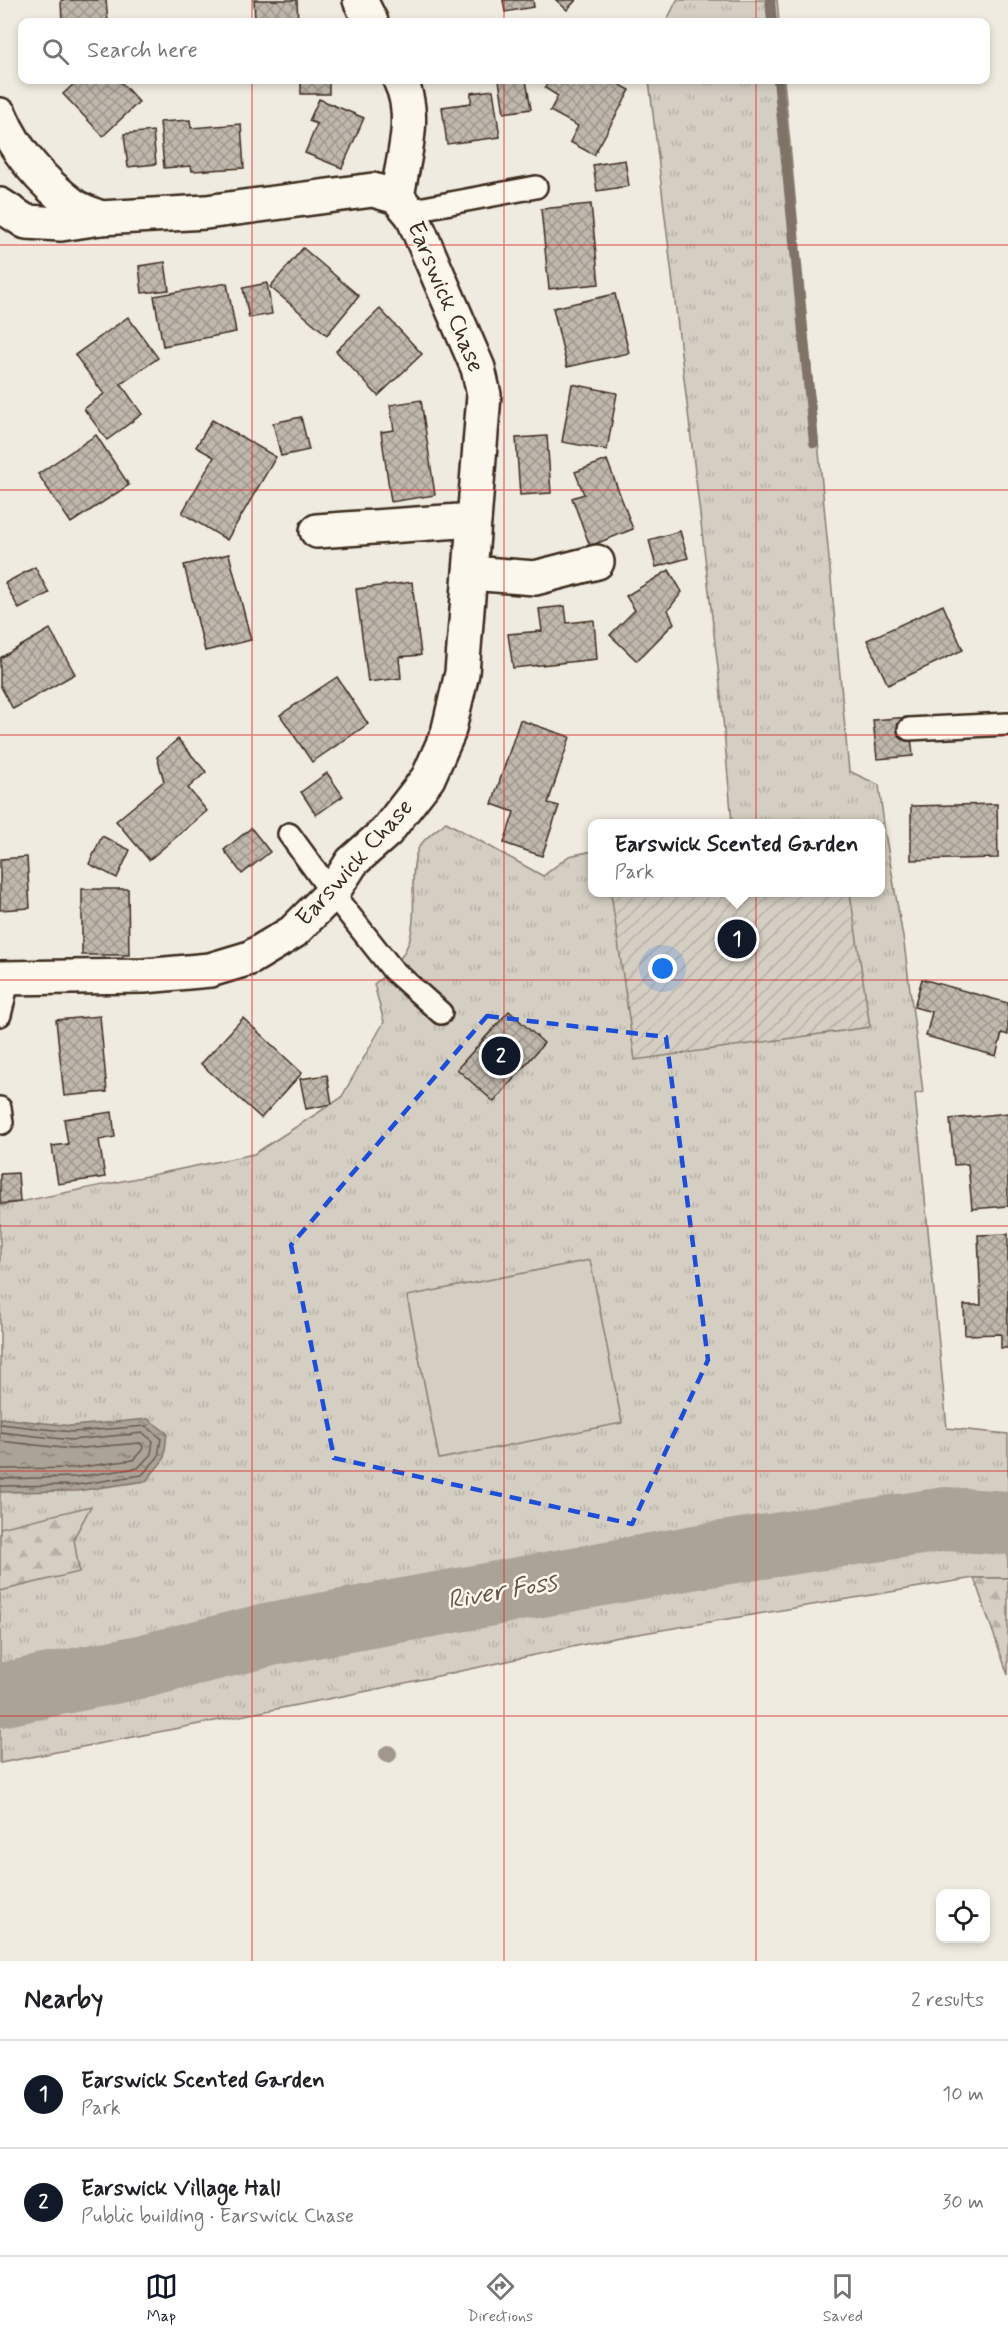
<!DOCTYPE html>
<html lang="en">
<head>
<meta charset="utf-8">
<style>
  body { margin:0; font-family:Mynerve,sans-serif; background:#f6f6f6; color:#202124 }
  .controls { position:absolute; right:18px; bottom:18px; display:grid; overflow:hidden; border-radius:12px; box-shadow:0 3px 9px #0003 }
  .controls button { width:54px; height:54px; display:grid; place-items:center; padding:0; border:0; border-bottom:2px solid #e0e0e0; background:#fff; color:#202124; font:30px sans-serif }
  .you { position:absolute; left:663px; top:969px; width:21px; height:21px; margin:-15px; border:4px solid #fff; border-radius:50%; background:#1a73e8; box-shadow:0 0 0 9px #1a73e833 }
  .badge { display:grid; place-items:center; width:39px; height:39px; border-radius:50%; background:#111827; color:#fff; font-size:20px; font-weight:700 }
  .pin { position:absolute; translate:-50% -50%; border:3px solid #fff; box-shadow:0 2px 6px #0006 }
  .popup { position:absolute; left:588px; top:819px; width:297px; height:78px; box-sizing:border-box; display:grid; place-content:center; border-radius:12px; background:#fff; filter:drop-shadow(0 2px 4px #0005); font-size:20px; white-space:nowrap; color:#757577 }
  .popup b { font-size:22px; color:#202124 }
  .popup::after { content:''; position:absolute; left:50%; top:100%; margin-left:-12px; border:12px solid transparent; border-top-color:#fff }
  .list { margin:0; padding:0; list-style:none }
  h2 { display:flex; justify-content:space-between; align-items:center; height:78px; margin:0; padding:0 24px; font-size:26px }
  h2 small { font-size:20px; font-weight:400; color:#757577 }
  .list li { display:grid; grid-template-columns:39px 1fr auto; gap:18px; align-items:center; box-sizing:border-box; height:108px; padding:0 24px; border-top:2px solid #e0e0e0 }
  .list b { display:block; font-size:22px; white-space:nowrap }
  .list p { margin:0; font-size:20px; white-space:nowrap; color:#757577 }
  .list em { font-size:20px; font-style:normal; color:#757577 }
  .icon { flex:none; width:33px; height:33px; fill:none; stroke:currentColor; stroke-width:2; stroke-linecap:round; stroke-linejoin:round }
  .map { position:relative; flex:none; width:1008px; height:1961px; overflow:hidden }
  .search { position:absolute; background:#fff; box-shadow:0 3px 9px #0003; left:18px; right:18px; top:18px; height:66px; display:flex; align-items:center; gap:15px; box-sizing:border-box; padding:0 21px; border-radius:12px; color:#757577; font-size:22px }
  .sheet { height:294px; background:#fff }
  nav { display:flex; justify-content:space-around; align-items:center; box-sizing:border-box; height:84px; border-top:2px solid #e0e0e0; background:#fff; font-size:16px; color:#757577 }
  nav a { display:grid; justify-items:center; gap:3px }
  nav .on { color:#111827 }
  .map>svg:first-child { display:block }
</style>
</head>
<body>
<div class="map">
<svg width="1008" height="1961" viewBox="0 0 1008 1961">
  <defs>
    <pattern id="grass-tufts" width="24" height="20" patternUnits="userSpaceOnUse" patternTransform="scale(1.5)"><rect width="24" height="20" fill="#d5cec3"/><path d="M3 7l-1-3M5 7V3M7 7l1-3M15 17l-1-3M17 17v-4M19 17l1-3" fill="none" stroke="#b8b1a7"/></pattern>
    <pattern id="forest-firs" width="22" height="20" patternUnits="userSpaceOnUse" patternTransform="scale(1.5)"><rect width="22" height="20" fill="#d5cec3"/><path d="M5 1l3.5 6h-7zM16 11l3.5 6h-7z" fill="#b8b1a7"/></pattern>
    <pattern id="garden-furrows" width="10" height="10" patternUnits="userSpaceOnUse" patternTransform="scale(1.5)"><rect width="10" height="10" fill="#d5cec3"/><path d="M-1 1l2-2M0 10L10 0M9 11l2-2" fill="none" stroke="#b8b1a7"/></pattern>
    <pattern id="water-ripples" width="26" height="14" patternUnits="userSpaceOnUse" patternTransform="scale(1.5)"><rect width="26" height="14" fill="#aca397"/><path d="M2 4q2-2 4 0t4 0M15 11q2-2 4 0t4 0" fill="none" stroke="#8d857b"/></pattern>
    <pattern id="building-cross-hatch" width="8" height="8" patternUnits="userSpaceOnUse" patternTransform="scale(1.5)"><rect width="8" height="8" fill="#c0b8ad"/><path d="M0 0l8 8M0 8l8-8" fill="none" stroke="#9d968c"/></pattern>
  </defs>
  <rect width="100%" height="100%" fill="#f0ebe0"/>
  <filter id="ink" filterUnits="userSpaceOnUse"><feTurbulence type="fractalNoise" baseFrequency=".0167" numOctaves="2"/><feDisplacementMap in="SourceGraphic" scale="12" xChannelSelector="R" yChannelSelector="G"/><feConvolveMatrix kernelMatrix="1 2 1 2 8 2 1 2 1" color-interpolation-filters="sRGB"/></filter>
  <g filter="url(#ink)">
    <g fill="url(#grass-tufts)" stroke="#887c70" stroke-width="1.5">
      <polygon points="677,0 777,0 779,22 666,22"/>
      <path d="M 649,80 L 784,80 L 849,771 L 879,785 L 885,833 L 904,943 L 923,1092 L 915,1094 L 947,1428 L 1008,1434 L 1008,1506 L 949,1499 L 777,1519 L 563,1556 L 128,1640 L 0,1671 L 0,1206 L 254,1154 L 341,1098 L 384,1022 L 374,984 C 412,956 415,934 413,888 C 413,876 413,858 419,847 C 425,837 438,829 446,822 L 543,876 L 569,856 L 593,851 L 593,892 L 881,892 L 881,824 L 732,823 L 720,685 Z"/>
      <path d="M 955,1543 L 1008,1547 L 1008,1578 L 974,1578 L 614,1638 L 368,1691 L 0,1763 L 0,1715 C 317,1649 634,1582 955,1543 Z"/>
    </g>
    <g fill="url(#forest-firs)" stroke="#887c70" stroke-width="1.5">
      <polygon points="91,1506 74,1538 79,1572 0,1591 0,1528"/>
      <polygon points="974,1578 1008,1578 1008,1675"/>
    </g>
    <polygon fill="url(#garden-furrows)" stroke="#887c70" stroke-width="1.5" points="611,893 850,893 870,1027 635,1060"/>
    <polygon fill="#d5cec3" stroke="#887c70" stroke-width="1.5" points="590,1260 622,1423 439,1459 407,1296"/>
    <polygon fill="url(#water-ripples)" stroke="#7f7367" stroke-width="1.5" points="0,1418 72,1426 148,1419 167,1433 164,1459 146,1481 77,1491 0,1492"/>
    <g fill="none" stroke-linecap="round" stroke-linejoin="round">
      <g stroke="#685a4e" stroke-width="1.5">
        <polyline points="0,1424 72,1432 146,1426 161,1438 158,1457 142,1475 76,1485 0,1486"/>
        <polyline points="0,1432 71,1440 143,1433 153,1441 151,1454 138,1468 76,1477 0,1479"/>
        <polyline points="0,1441 71,1449 140,1443 143,1446 142,1450 133,1460 75,1468 0,1469"/>
      </g>
      <g stroke="#7f7367" stroke-width="10">
        <polyline points="770,0 772,22"/>
        <polyline points="778,80 814,443"/>
        <polyline points="945,1503 946,1519"/>
      </g>
      <polyline stroke="#aca397" stroke-width="64" points="0,1695 144,1666 271,1634 696,1557 946,1519 1008,1523"/>
    </g>
    <g fill="url(#building-cross-hatch)" stroke="#3b2a1e" stroke-width="1.5">
      <polygon points="61,0 106,0 108,22 62,22"/>
      <polygon points="254,0 297,0 298,22 255,22"/>
      <polygon points="503,0 533,0 534,7 505,12"/>
      <polygon points="556,0 576,0 567,10"/>
      <polygon points="78,80 119,80 139,102 103,136 63,94"/>
      <rect x="301" y="80" width="28" height="14"/>
      <polygon points="499,80 526,80 531,109 504,113"/>
      <polygon points="549,80 611,80 630,90 594,155 570,142 578,126 550,111 558,96 545,88"/>
      <polygon points="493,90 500,137 447,144 442,107 471,103 471,93"/>
      <polygon points="319,99 364,118 342,168 305,153 317,124 309,121"/>
      <polygon points="190,120 191,128 241,124 244,168 192,171 191,166 164,168 160,122"/>
      <polygon points="153,131 156,164 128,167 124,134"/>
      <polygon points="625,160 629,186 597,191 593,165"/>
      <polygon points="591,204 599,284 549,289 541,209"/>
      <polygon points="303,248 359,296 327,335 270,287"/>
      <polygon points="165,262 169,290 142,293 139,266"/>
      <polygon points="227,283 236,332 163,346 154,296"/>
      <polygon points="267,283 272,314 249,318 243,288"/>
      <polygon points="615,294 629,353 567,367 553,308"/>
      <polygon points="380,309 422,354 378,396 336,351"/>
      <polygon points="128,317 158,358 121,384 142,414 107,440 84,409 104,394 75,355"/>
      <polygon points="572,384 617,393 607,450 562,442"/>
      <polygon points="421,400 435,495 391,502 381,432 394,430 390,405"/>
      <polygon points="301,417 309,450 281,456 273,423"/>
      <polygon points="212,420 276,457 227,540 182,513 214,457 196,447"/>
      <polygon points="96,435 129,485 71,523 38,474"/>
      <polygon points="547,436 551,493 520,495 516,438"/>
      <polygon points="607,460 633,529 590,546 572,498 584,494 575,472"/>
      <polygon points="680,531 688,558 656,567 649,540"/>
      <polygon points="229,554 251,640 205,651 184,565"/>
      <polygon points="35,567 49,593 19,609 5,583"/>
      <polygon points="669,570 682,592 668,610 674,623 637,661 610,635 635,610 626,596"/>
      <polygon points="412,582 421,655 399,657 401,678 368,682 356,589"/>
      <polygon points="943,605 963,650 888,685 867,640"/>
      <polygon points="565,606 567,623 594,620 597,659 513,668 508,634 542,631 539,609"/>
      <polygon points="50,629 75,674 13,709 0,685 0,658"/>
      <polygon points="337,677 368,724 312,762 280,715"/>
      <polygon points="909,717 913,756 877,759 873,720"/>
      <polygon points="520,720 570,737 548,803 559,806 542,856 504,843 514,812 492,804"/>
      <polygon points="178,739 206,772 188,788 207,811 149,860 116,821 164,781 157,757"/>
      <polygon points="327,773 343,796 316,815 301,792"/>
      <polygon points="997,804 998,858 911,860 911,806"/>
      <polygon points="251,828 270,852 242,874 224,850"/>
      <polygon points="102,836 130,850 117,878 89,864"/>
      <polygon points="27,857 30,908 0,910 0,859"/>
      <polygon points="82,889 128,889 129,955 82,955"/>
      <polygon points="922,979 1008,1003 1008,1035 1002,1033 996,1056 926,1036 932,1012 914,1007"/>
      <polygon points="509,1011 544,1043 494,1102 457,1069"/>
      <polygon points="100,1016 107,1092 64,1096 56,1020"/>
      <polygon points="243,1018 302,1073 261,1118 201,1064"/>
      <polygon points="327,1075 332,1104 306,1109 300,1079"/>
      <polygon points="112,1112 115,1137 99,1140 105,1177 58,1184 52,1146 68,1144 64,1119"/>
      <polygon points="1008,1113 1008,1206 972,1209 968,1164 954,1165 950,1119"/>
      <polygon points="18,1173 20,1202 0,1204 0,1174"/>
      <polygon points="1008,1234 1008,1348 1001,1348 1001,1334 965,1335 964,1305 981,1305 978,1235"/>
    </g>
    <g fill="none" stroke-linecap="round" stroke-linejoin="round">
      <g stroke="#3b2a1e" stroke-width="26">
        <g id="lane">
          <polyline points="408,211 536,187"/>
          <polyline points="909,729 1008,724"/>
          <polyline points="289,834 332,893 393,970 441,1013"/>
          <polyline points="0,1015 9,977"/>
          <polyline points="0,1108 2,1123"/>
        </g>
      </g>
      <g stroke="#3b2a1e" stroke-width="38">
        <g id="street">
          <polyline points="360,0 371,22"/>
          <path d="M 0,115 C 15,151 43,183 74,206 C 82,211 92,214 100,218"/>
          <path d="M 397,197 C 403,158 418,116 400,80"/>
          <polyline points="0,205 26,222 61,224 100,218 206,212 373,190 397,197 412,215 478,368 484,395 462,673 448,733 428,778 386,832 352,862 332,893 293,932 250,958 210,970 144,976 0,978"/>
          <polyline points="317,531 474,520"/>
          <polyline points="470,573 535,578 597,562"/>
        </g>
      </g>
      <use href="#lane" stroke="#fbf7ec" stroke-width="21"/>
      <use href="#street" stroke="#fbf7ec" stroke-width="33"/>
    </g>
    <circle fill="#a2978c" cx="388" cy="1754" r="9"/>
  </g>
  <path fill="none" stroke="#1d4ed8" stroke-width="4.5" stroke-dasharray="12 8" stroke-linejoin="round" d="M 487,1016 L 666,1037 L 708,1360 L 632,1524 L 334,1458 L 291,1245 Z"/>
  <path fill="none" stroke="#d62828" stroke-width="1.5" stroke-opacity="0.55" d="M 252,0 L 252,22M 504,0 L 504,22M 756,0 L 756,22M 252,80 L 252,1961M 504,80 L 504,1961M 756,80 L 756,1961M 0,245 L 1008,245M 0,490 L 1008,490M 0,735 L 1008,735M 0,980 L 1008,980M 0,1226 L 1008,1226M 0,1471 L 1008,1471M 0,1716 L 1008,1716"/>
  <g text-anchor="middle" dominant-baseline="central" stroke-width="5" stroke-linejoin="round" paint-order="stroke">
    <g font-size="24" fill="#3b2a1e" stroke="#fbf7ec">
      <text transform="translate(445 297) rotate(67)">Earswick Chase</text>
      <text transform="translate(355 863) rotate(-48)">Earswick Chase</text>
    </g>
    <g font-size="26" font-style="italic" fill="#635448" stroke="#fbf7ec">
      <text transform="translate(502 1592) rotate(-10)">River Foss</text>
    </g>
  </g>
</svg>
<div class="controls">
<button><svg class="icon" aria-label="locate" viewBox="0 0 24 24"><circle cx="12" cy="12" r="6"/><path d="M12 2v4M12 18v4M2 12h4M18 12h4"/></svg></button>
</div>
<div class="you"></div>
<div class="pin badge" style="left:737px;top:939px">1</div>
<div class="popup"><b>Earswick Scented Garden</b>Park</div>
<div class="pin badge" style="left:501px;top:1056px">2</div>
<div class="search"><svg class="icon" aria-label="search" viewBox="0 0 24 24"><circle cx="10" cy="10" r="6"/><path d="M15 15l6 6"/></svg>Search here</div>
</div>
<section class="sheet">
<h2>Nearby<small>2 results</small></h2>
<ul class="list">
<li><span class="badge">1</span><div><b>Earswick Scented Garden</b><p>Park</p></div><em>10 m</em></li>
<li><span class="badge">2</span><div><b>Earswick Village Hall</b><p>Public building · Earswick Chase</p></div><em>30 m</em></li>
</ul>
</section>
<nav>
<a class="on"><svg class="icon" aria-label="map" viewBox="0 0 24 24"><path d="M3 6l6-2 6 2 6-2v14l-6 2-6-2-6 2zM9 4v14M15 6v14"/></svg>Map</a>
<a><svg class="icon" aria-label="directions" viewBox="0 0 24 24"><path d="M12 3l9 9-9 9-9-9zM9 14v-3h6M13 9l2 2-2 2"/></svg>Directions</a>
<a><svg class="icon" aria-label="saved" viewBox="0 0 24 24"><path d="M7 4h10v16l-5-4-5 4z"/></svg>Saved</a>
</nav>
</body>
</html>
